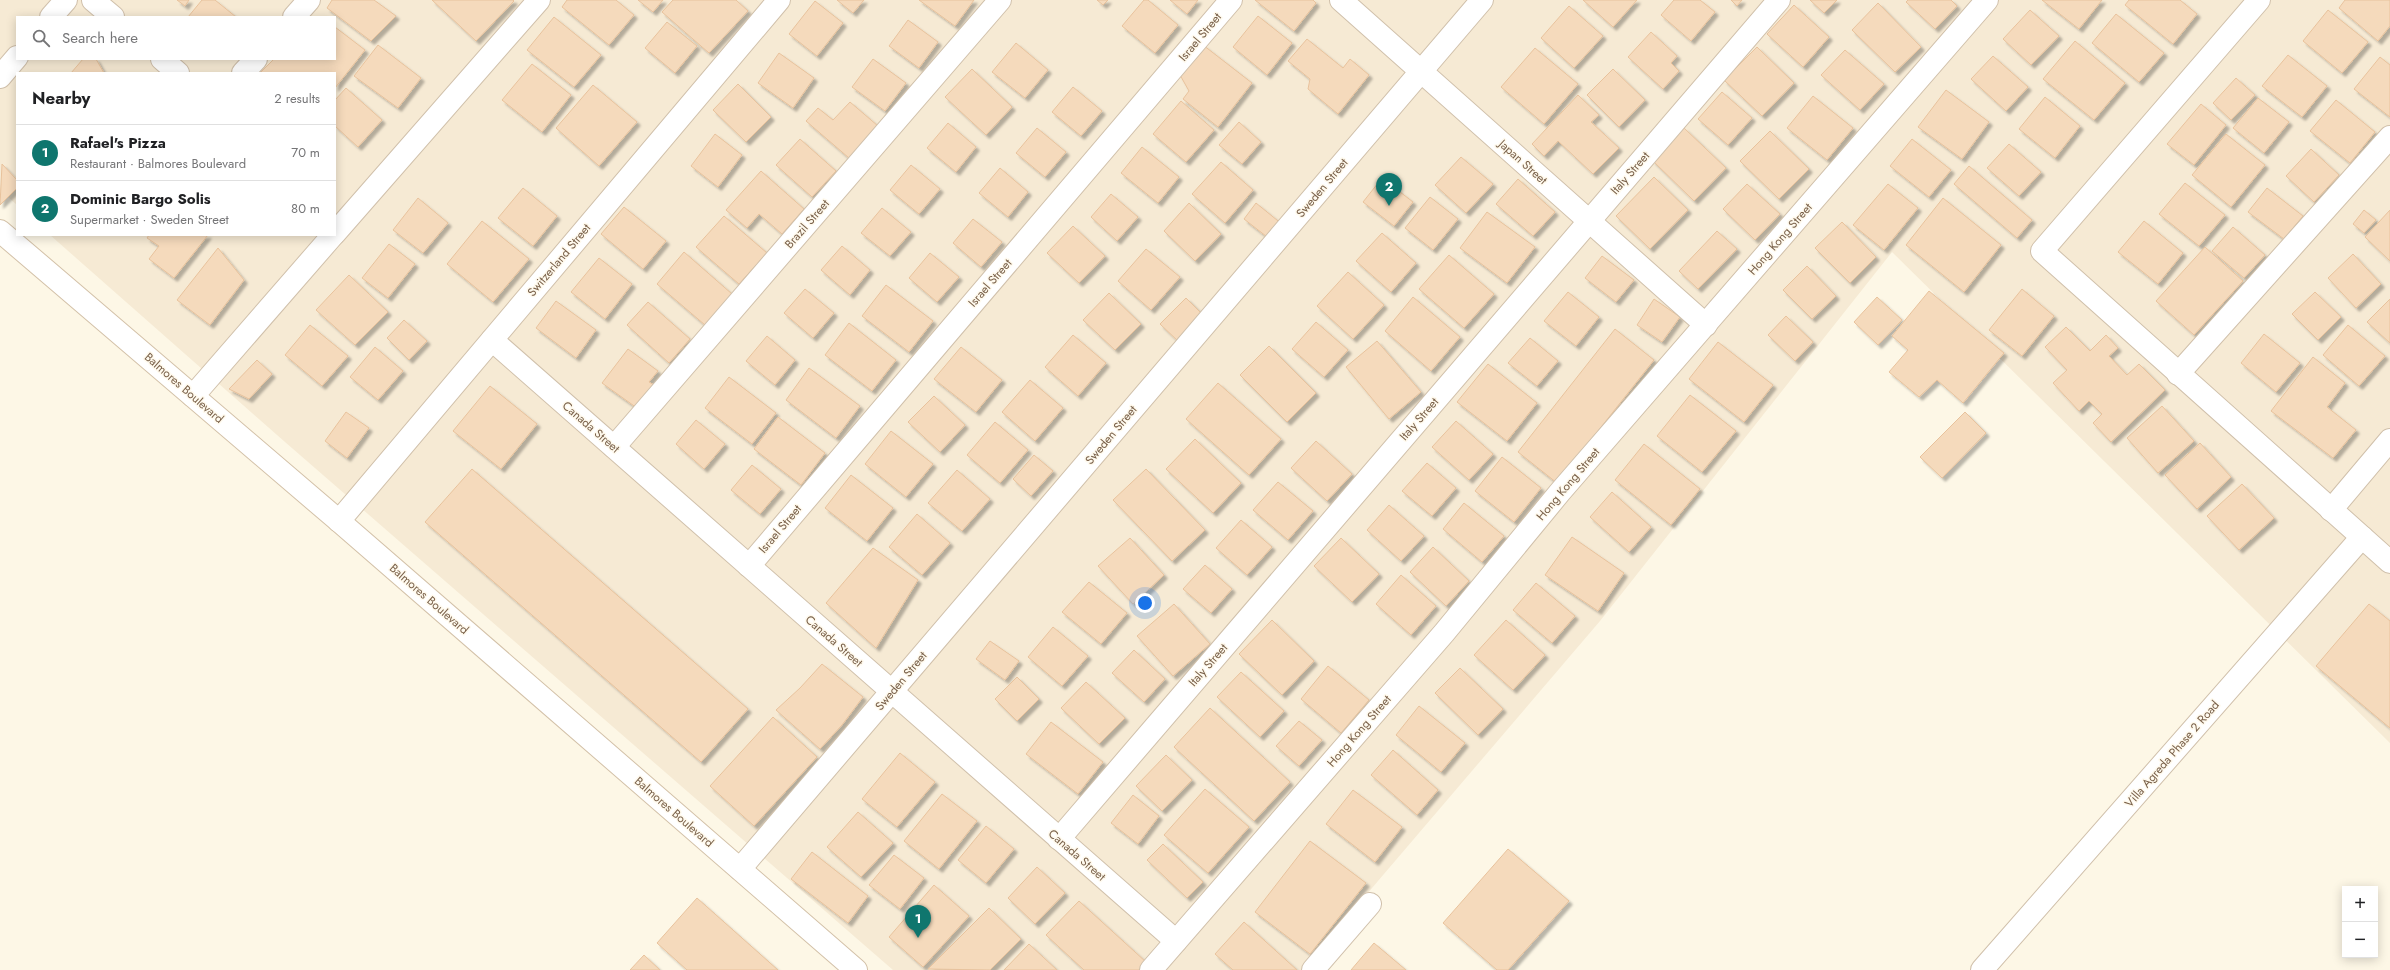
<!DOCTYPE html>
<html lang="en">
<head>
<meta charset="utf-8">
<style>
  body { margin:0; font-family:Jost,sans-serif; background:#f6f6f6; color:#202124 }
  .controls { position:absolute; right:12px; bottom:12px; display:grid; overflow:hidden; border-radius:0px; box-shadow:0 2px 10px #0003 }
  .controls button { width:36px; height:36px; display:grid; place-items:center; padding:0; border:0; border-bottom:1px solid #e0e0e0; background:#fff; color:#202124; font:20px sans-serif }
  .you { position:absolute; left:1145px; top:603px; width:14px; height:14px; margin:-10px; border:3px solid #fff; border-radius:50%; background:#1a73e8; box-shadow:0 0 0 6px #1a73e833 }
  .badge { display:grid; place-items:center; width:26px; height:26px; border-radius:50%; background:#0f766e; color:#fff; font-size:13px; font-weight:700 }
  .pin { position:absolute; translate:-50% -33px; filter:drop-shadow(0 1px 2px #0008) }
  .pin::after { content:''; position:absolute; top:21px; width:14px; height:12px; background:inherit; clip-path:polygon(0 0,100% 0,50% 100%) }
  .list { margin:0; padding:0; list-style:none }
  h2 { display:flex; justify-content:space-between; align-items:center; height:52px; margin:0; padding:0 16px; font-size:17px }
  h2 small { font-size:13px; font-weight:400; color:#757577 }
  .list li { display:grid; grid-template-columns:26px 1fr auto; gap:12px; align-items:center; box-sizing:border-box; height:56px; padding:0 16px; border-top:1px solid #e0e0e0 }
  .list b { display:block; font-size:15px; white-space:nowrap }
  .list p { margin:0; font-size:13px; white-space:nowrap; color:#757577 }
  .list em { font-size:13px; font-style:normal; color:#757577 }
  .icon { flex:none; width:22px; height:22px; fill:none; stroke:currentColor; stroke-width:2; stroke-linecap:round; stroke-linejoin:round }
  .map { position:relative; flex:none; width:2390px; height:970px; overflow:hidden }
  .search { position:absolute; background:#fff; box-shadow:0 2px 10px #0003; left:16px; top:16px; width:320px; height:44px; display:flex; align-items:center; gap:10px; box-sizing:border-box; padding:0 14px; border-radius:0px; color:#757577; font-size:15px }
  .panel { position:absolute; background:#fff; box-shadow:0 2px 10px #0003; left:16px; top:72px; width:320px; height:164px; border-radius:0px }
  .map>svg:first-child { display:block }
</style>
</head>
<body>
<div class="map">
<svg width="2390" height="970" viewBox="0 0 2390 970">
  <defs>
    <filter id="shadow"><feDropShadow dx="3.5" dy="3.5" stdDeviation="1" flood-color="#0004"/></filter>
  </defs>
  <rect width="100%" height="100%" fill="#fdf7e6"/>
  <path fill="#f6ead4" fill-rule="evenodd" d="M 0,0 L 2390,0 L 2390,743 L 1892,252 L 1600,621 L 1302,970 L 893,970 L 285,442 L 50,235 L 335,235 L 335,73 L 17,73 L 17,205 L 0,190 ZM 17,17 L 335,17 L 335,59 L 17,59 Z"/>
  <g fill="#f5dabc" stroke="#e8c29c" filter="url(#shadow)">
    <polygon points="177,0 189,0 185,6"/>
    <polygon points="202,0 215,0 236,17 188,17"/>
    <polygon points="332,0 374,0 396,16 371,41 327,8"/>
    <polygon points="432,0 513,0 514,1 476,41"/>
    <polygon points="567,0 616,0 634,15 609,45 562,7"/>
    <polygon points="638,0 663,0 653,12"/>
    <polygon points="673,0 736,0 748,11 709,53 662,12"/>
    <polygon points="837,0 864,0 853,13"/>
    <polygon points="919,0 974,0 955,26"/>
    <polygon points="1097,0 1108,0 1103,5"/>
    <polygon points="1144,0 1148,0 1178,25 1155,53 1122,26"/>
    <polygon points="1170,0 1198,0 1187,14"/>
    <polygon points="1255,0 1313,0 1316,3 1294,31"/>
    <polygon points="1583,0 1637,0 1613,27"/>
    <polygon points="1674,0 1700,0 1715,12 1691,41 1661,15"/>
    <polygon points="1731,0 1742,0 1737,6"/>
    <polygon points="1810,0 1837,0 1824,13"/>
    <polygon points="1908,0 1951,0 1957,6 1935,29 1906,2"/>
    <polygon points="2042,0 2102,0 2079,29"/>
    <polygon points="2129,0 2180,0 2197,14 2173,44 2125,5"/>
    <polygon points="2345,0 2390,0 2390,26 2378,41 2339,8"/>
    <polygon points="815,1 843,23 817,56 789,34"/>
    <polygon points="1878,3 1921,47 1895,72 1852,30"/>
    <polygon points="1794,5 1829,37 1803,67 1767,34"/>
    <polygon points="1569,6 1603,36 1574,68 1541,38"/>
    <polygon points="2030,10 2059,36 2031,65 2003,39"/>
    <polygon points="2328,10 2368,42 2342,73 2303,41"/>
    <polygon points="2116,14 2164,53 2139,82 2092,43"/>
    <polygon points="1258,16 1292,43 1267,75 1233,47"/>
    <polygon points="554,17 601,55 574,87 527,50"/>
    <polygon points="908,20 938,42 919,68 889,46"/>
    <polygon points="667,22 697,46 675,73 645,48"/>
    <polygon points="335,27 365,50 335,88 335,73 260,73 274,59 335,59"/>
    <polygon points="1651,32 1677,56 1671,63 1679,71 1663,89 1628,57"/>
    <polygon points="1307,39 1343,68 1350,59 1369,75 1338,114 1308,89 1310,79 1288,61"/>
    <polygon points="2075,41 2125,83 2094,120 2043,79"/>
    <polygon points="1016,43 1048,70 1025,98 992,72"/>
    <polygon points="378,45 421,78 398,108 354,76"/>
    <polygon points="1203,45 1252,83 1218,127 1183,99 1189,91 1180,75"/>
    <polygon points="1757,47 1794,83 1762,116 1724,80"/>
    <polygon points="1535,48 1578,84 1544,124 1501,87"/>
    <polygon points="1845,50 1884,84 1860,110 1821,75"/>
    <polygon points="779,53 814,78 793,108 758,83"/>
    <polygon points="2288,55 2327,86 2302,117 2262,86"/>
    <polygon points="1993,56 2028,87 2006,111 1971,79"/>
    <polygon points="2380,57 2390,65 2390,117 2354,89"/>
    <polygon points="83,59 96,59 104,73 71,73"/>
    <polygon points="873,59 906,83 885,111 852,87"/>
    <polygon points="532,64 571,95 542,132 502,100"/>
    <polygon points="972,69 1012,107 986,135 945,97"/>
    <polygon points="1613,69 1645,100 1619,127 1587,95"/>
    <polygon points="2236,78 2255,95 2231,120 2213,103"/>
    <polygon points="738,84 771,117 746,142 713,110"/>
    <polygon points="593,85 637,122 599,166 556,128"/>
    <polygon points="1073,87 1102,111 1081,136 1052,112"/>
    <polygon points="346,88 382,120 358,147 335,126 335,100"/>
    <polygon points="1946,90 1989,122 1962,159 1918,127"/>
    <polygon points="1722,92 1752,118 1728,145 1698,119"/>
    <polygon points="1578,95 1599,115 1591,122 1619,148 1593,174 1558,141 1544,156 1532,144"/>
    <polygon points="1813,96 1853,128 1827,160 1787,128"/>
    <polygon points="2045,97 2080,126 2055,158 2019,129"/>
    <polygon points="2258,98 2289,122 2264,153 2233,128"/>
    <polygon points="2336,100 2375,132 2350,163 2310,131"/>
    <polygon points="1181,101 1214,130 1186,162 1153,134"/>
    <polygon points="850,102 878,126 849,158 806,121 818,108 833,120"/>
    <polygon points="2201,104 2226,125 2194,165 2167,144"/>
    <polygon points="1239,122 1261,142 1242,164 1219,145"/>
    <polygon points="948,123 976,147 956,172 927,148"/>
    <polygon points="1037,128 1066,152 1045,177 1016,153"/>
    <polygon points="1684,128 1726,168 1694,201 1652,160"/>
    <polygon points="1770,131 1809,169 1779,199 1740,161"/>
    <polygon points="715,134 742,155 718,187 691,166"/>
    <polygon points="2226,134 2265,165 2231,207 2192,175"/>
    <polygon points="800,139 836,171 812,197 776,165"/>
    <polygon points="1912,139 1951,170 1929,197 1890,166"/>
    <polygon points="2009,144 2041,172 2019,196 1987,168"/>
    <polygon points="1142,147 1179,177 1158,203 1121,173"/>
    <polygon points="2311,149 2339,175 2314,202 2286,176"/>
    <polygon points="1461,157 1493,184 1466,213 1435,185"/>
    <polygon points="1221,162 1253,190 1225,223 1192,194"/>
    <polygon points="2,164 17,180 17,188 0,205"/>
    <polygon points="911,165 940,189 919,214 890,190"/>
    <polygon points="1969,166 2032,220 2017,238 1954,184"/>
    <polygon points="1000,168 1028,192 1008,217 979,193"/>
    <polygon points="761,171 804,209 782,234 759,214 747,228 726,210"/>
    <polygon points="1654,177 1688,210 1650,249 1616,216"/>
    <polygon points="1382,178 1413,202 1394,226 1363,202"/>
    <polygon points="1518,179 1555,212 1533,236 1496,204"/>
    <polygon points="2185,183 2225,215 2199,246 2159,214"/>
    <polygon points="1747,184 1780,214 1755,240 1723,209"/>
    <polygon points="1888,184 1918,208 1884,250 1853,225"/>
    <polygon points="523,188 557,216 533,246 498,218"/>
    <polygon points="2267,188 2303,216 2284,239 2248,212"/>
    <polygon points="1111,194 1138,217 1117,241 1091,217"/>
    <polygon points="1430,197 1458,219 1433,250 1405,228"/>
    <polygon points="418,198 448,223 423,253 393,230"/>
    <polygon points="1943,198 2001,245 1964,292 1906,245"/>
    <polygon points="1189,203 1221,234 1195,261 1164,231"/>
    <polygon points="1256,203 1283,225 1271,240 1244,219"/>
    <polygon points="624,207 666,241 643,269 601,234"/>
    <polygon points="882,208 911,232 890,256 861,233"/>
    <polygon points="2364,210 2376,220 2364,233 2353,224"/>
    <polygon points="2390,210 2390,261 2365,237"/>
    <polygon points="1487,212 1535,247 1507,283 1460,248"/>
    <polygon points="724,216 767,253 739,284 696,247"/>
    <polygon points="973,219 1002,242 981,267 953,243"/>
    <polygon points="482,221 529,259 493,302 447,264"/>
    <polygon points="2144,221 2183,253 2158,284 2118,252"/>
    <polygon points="1842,222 1876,257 1850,283 1815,248"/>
    <polygon points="1073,226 1105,256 1079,283 1047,253"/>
    <polygon points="2233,227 2265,255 2244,278 2212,251"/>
    <polygon points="1717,231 1737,249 1698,289 1679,271"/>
    <polygon points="1382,233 1416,263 1391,292 1356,261"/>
    <polygon points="149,235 208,235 174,278 149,259 159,246 147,238"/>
    <polygon points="389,244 415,264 388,298 362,278"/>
    <polygon points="842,246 870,270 850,295 821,270"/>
    <polygon points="2205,247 2243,281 2194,335 2156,301"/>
    <polygon points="218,248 244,280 210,325 177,300"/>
    <polygon points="1146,249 1180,277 1151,310 1118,281"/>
    <polygon points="684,252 732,294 705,325 657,284"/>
    <polygon points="930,253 959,277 937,302 909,278"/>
    <polygon points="2353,254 2381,284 2356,308 2328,278"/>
    <polygon points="1449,255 1494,294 1464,328 1419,289"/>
    <polygon points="1602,256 1634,280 1616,302 1585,278"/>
    <polygon points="599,258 632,284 605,319 571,292"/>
    <polygon points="1807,266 1836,296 1812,319 1783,290"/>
    <polygon points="1348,272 1384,305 1353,339 1317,306"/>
    <polygon points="349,275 388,312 355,345 316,310"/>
    <polygon points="886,285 933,321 909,352 862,316"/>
    <polygon points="805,289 834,313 813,338 784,313"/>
    <polygon points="2022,289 2054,316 2022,356 1989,330"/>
    <polygon points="1929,291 2004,353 1963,403 1937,380 1919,397 1889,372 1908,350 1892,336"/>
    <polygon points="1568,292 1599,317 1576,346 1544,321"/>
    <polygon points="2315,292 2341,317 2318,340 2292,314"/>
    <polygon points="1109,293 1141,324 1115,350 1083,320"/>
    <polygon points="1413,297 1460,337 1431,371 1385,331"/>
    <polygon points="1877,297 1902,320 1878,345 1854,322"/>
    <polygon points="1186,298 1205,317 1179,342 1160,324"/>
    <polygon points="1654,299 1680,317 1662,342 1637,325"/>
    <polygon points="2390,299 2390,343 2367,322"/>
    <polygon points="556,301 596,330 576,358 536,328"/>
    <polygon points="648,302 690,339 669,363 627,325"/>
    <polygon points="1786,316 1813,342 1795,361 1768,335"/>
    <polygon points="404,320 427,341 409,360 387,338"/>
    <polygon points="1316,322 1348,350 1324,377 1292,349"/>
    <polygon points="849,323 896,360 872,391 825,355"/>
    <polygon points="310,325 348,356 322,386 285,355"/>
    <polygon points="2348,325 2385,356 2359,386 2323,355"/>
    <polygon points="2066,327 2090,351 2106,335 2118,348 2109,356 2127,375 2139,364 2165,390 2111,442 2093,423 2102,414 2089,401 2079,411 2053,383 2067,370 2045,347"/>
    <polygon points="1615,329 1654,360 1557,483 1518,452"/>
    <polygon points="2264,334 2300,363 2276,392 2241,363"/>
    <polygon points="1073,335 1106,363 1078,396 1045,367"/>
    <polygon points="767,336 795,360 775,385 746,361"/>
    <polygon points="1530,338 1558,361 1537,386 1508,363"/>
    <polygon points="1377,341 1421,392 1389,419 1346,367"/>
    <polygon points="1718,342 1773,385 1744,422 1689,379"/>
    <polygon points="1269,346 1316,393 1287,422 1240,375"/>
    <polygon points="375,347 403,371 378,400 350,377"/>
    <polygon points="961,347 1002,380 976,412 934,379"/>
    <polygon points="628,349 658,371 649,382 654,385 637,408 602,383"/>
    <polygon points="2313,357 2345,383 2327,407 2356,430 2333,458 2271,411"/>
    <polygon points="257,360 272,374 249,399 229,389"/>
    <polygon points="1488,364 1537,403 1507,441 1457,402"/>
    <polygon points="809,368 860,406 836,438 786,400"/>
    <polygon points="729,377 776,413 752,444 705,408"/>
    <polygon points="1030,380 1063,408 1035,441 1002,412"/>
    <polygon points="1218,383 1281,439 1249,475 1186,419"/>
    <polygon points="490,386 537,424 501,469 453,431"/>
    <polygon points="1690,395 1736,431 1702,472 1657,436"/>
    <polygon points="934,396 965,425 940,452 908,422"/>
    <polygon points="2162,406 2194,441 2158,473 2127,438"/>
    <polygon points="346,412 369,428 347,458 325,441"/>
    <polygon points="1965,412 1986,433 1942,478 1920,457"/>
    <polygon points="778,417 825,453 801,485 754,449"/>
    <polygon points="696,420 725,444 704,469 676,444"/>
    <polygon points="1456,421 1493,454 1469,480 1432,447"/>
    <polygon points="995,422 1028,450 1000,483 967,455"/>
    <polygon points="891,431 933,464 906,497 865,464"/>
    <polygon points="1195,439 1241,483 1213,513 1166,469"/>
    <polygon points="1316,441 1352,474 1327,501 1291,468"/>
    <polygon points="2200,443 2231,477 2197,509 2165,475"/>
    <polygon points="1644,444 1700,489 1671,525 1615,480"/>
    <polygon points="1034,455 1053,471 1031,496 1013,479"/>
    <polygon points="1502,457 1541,488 1514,522 1475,491"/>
    <polygon points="1427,463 1456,488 1432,516 1402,491"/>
    <polygon points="752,465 781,489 760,514 731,490"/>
    <polygon points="472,469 748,709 701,762 425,522"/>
    <polygon points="1146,469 1205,530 1172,561 1113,500"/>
    <polygon points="957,470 990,499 962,531 928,503"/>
    <polygon points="851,475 893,508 867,541 825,508"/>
    <polygon points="1278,482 1313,511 1288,540 1253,510"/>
    <polygon points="2242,484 2274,518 2239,550 2207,516"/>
    <polygon points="1612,492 1651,527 1629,552 1590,517"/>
    <polygon points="1464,503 1504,536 1482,562 1443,529"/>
    <polygon points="1389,505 1424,536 1401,561 1367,530"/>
    <polygon points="917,514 950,543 922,575 889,547"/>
    <polygon points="1241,520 1272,547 1247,575 1216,548"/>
    <polygon points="1572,537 1624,573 1598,611 1545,575"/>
    <polygon points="1130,538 1164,575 1133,604 1098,566"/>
    <polygon points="1341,538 1379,574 1352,602 1314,566"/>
    <polygon points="1433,547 1469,581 1446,606 1410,572"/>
    <polygon points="873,548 918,580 876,648 826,603"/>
    <polygon points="1205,565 1232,589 1211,613 1183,589"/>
    <polygon points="1401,575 1436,606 1411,635 1376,604"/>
    <polygon points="1089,582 1127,613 1101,644 1062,612"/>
    <polygon points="1536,583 1575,616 1552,643 1513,610"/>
    <polygon points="1174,604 1210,644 1173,676 1137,636"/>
    <polygon points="2369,604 2390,621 2390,728 2316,666"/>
    <polygon points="1272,620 1314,661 1282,695 1239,654"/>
    <polygon points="1506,620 1545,655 1513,690 1474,655"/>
    <polygon points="1053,627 1088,656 1062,686 1028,657"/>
    <polygon points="990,641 1019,661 1005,680 976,659"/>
    <polygon points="1134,650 1165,679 1144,702 1112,673"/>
    <polygon points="822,664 863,697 842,725 820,749 776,710 800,688"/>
    <polygon points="1328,666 1369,700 1341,733 1301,699"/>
    <polygon points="1460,668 1503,709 1478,735 1435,693"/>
    <polygon points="1241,672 1284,711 1260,737 1217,697"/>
    <polygon points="1017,677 1039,699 1017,721 995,699"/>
    <polygon points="1086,682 1125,718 1099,744 1061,708"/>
    <polygon points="1419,706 1465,743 1441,772 1396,735"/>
    <polygon points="1210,708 1290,782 1254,821 1174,747"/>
    <polygon points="773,717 817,757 754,826 710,786"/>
    <polygon points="1299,721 1322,740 1299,766 1276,746"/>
    <polygon points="1051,722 1103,762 1078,794 1026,754"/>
    <polygon points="1393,750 1438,790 1417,815 1371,775"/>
    <polygon points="900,753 935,782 897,827 862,799"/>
    <polygon points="1166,755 1192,780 1162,811 1136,786"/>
    <polygon points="1205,789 1249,827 1208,873 1164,835"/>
    <polygon points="1353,790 1402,827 1375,862 1326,824"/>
    <polygon points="942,794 977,821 939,869 904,841"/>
    <polygon points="1133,795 1159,816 1138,844 1111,823"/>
    <polygon points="858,812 893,843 861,877 827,847"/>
    <polygon points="986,826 1014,849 986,883 958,860"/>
    <polygon points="1310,841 1366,883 1310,954 1255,912"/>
    <polygon points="1163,844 1203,882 1187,898 1147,860"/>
    <polygon points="1508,849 1569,901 1508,970 1497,970 1443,923"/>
    <polygon points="812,852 868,896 848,923 791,879"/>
    <polygon points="894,855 924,878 900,909 869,885"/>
    <polygon points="1037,867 1065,893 1035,924 1008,898"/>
    <polygon points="934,885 969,916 923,967 889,937"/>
    <polygon points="697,898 778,970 687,970 657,943"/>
    <polygon points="1079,901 1146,962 1139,970 1084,970 1046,935"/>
    <polygon points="989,908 1021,939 990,970 928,969"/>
    <polygon points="1244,922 1297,970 1233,970 1215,954"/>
    <polygon points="1374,943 1406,970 1351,970"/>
    <polygon points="1029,944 1057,970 1004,970"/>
    <polygon points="644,955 660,970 630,970"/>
  </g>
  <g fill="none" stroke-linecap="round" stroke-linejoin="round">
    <g stroke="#d0c0ab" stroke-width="24">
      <g id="street">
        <polyline points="93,0 113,17"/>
        <polyline points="1341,0 1706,325"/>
        <polyline points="2259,0 2042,251 2390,562"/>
        <polyline points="51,17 66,0"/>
        <polyline points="294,17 309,0"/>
        <polyline points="162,59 178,73"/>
        <polyline points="243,73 256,59"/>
        <polyline points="0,77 17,57"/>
        <polyline points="335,233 539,0"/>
        <polyline points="492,340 1176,941"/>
        <polyline points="2178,374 2390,137"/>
        <polyline points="193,396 333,235"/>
        <polyline points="614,447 1000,0"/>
        <polyline points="2331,510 2390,440"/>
        <polyline points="339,521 779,0"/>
        <polyline points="749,566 1231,0"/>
        <polyline points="1059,839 1779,0"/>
        <polyline points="740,869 1482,0"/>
        <polyline points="1151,970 1444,633 1560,492 1987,0"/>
        <polyline points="1313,970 1370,904"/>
        <polyline points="1982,970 2362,537"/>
      </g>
    </g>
    <g stroke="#d3c1a8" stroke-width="24">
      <polyline id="secondary" points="0,231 339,521 856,970"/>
    </g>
    <use href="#street" stroke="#fff" stroke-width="22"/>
    <use href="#secondary" stroke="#fff" stroke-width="22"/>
  </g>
  <g text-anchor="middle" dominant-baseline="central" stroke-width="3" stroke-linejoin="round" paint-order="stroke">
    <g font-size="12" fill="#796049" stroke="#fffaee">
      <text transform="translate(1200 37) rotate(-50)">Israel Street</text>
      <text transform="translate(1523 162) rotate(42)">Japan Street</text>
      <text transform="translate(1630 173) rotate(-49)">Italy Street</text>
      <text transform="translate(1322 188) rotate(-50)">Sweden Street</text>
      <text transform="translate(807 224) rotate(-49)">Brazil Street</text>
      <text transform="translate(1780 239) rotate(-49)">Hong Kong Street</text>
      <text transform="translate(559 260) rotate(-50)">Switzerland Street</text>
      <text transform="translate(990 283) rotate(-49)">Israel Street</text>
      <text transform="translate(184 388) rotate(41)">Balmores Boulevard</text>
      <text transform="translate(1419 419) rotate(-49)">Italy Street</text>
      <text transform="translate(591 427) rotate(41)">Canada Street</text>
      <text transform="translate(1111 435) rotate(-50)">Sweden Street</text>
      <text transform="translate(1568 484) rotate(-50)">Hong Kong Street</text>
      <text transform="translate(780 529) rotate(-50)">Israel Street</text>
      <text transform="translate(429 599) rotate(41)">Balmores Boulevard</text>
      <text transform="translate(834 641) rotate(41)">Canada Street</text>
      <text transform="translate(1208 665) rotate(-49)">Italy Street</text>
      <text transform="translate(901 681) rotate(-50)">Sweden Street</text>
      <text transform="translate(1359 731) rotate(-49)">Hong Kong Street</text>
      <text transform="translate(2172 754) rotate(-49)">Villa Agreda Phase 2 Road</text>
      <text transform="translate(674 812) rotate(41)">Balmores Boulevard</text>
      <text transform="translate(1077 855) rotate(41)">Canada Street</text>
    </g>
  </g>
</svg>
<div class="controls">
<button>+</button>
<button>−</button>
</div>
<div class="you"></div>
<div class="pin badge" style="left:918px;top:938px">1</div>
<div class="pin badge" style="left:1389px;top:206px">2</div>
<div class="search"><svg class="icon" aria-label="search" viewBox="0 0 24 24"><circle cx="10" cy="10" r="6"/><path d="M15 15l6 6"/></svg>Search here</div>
<section class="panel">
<h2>Nearby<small>2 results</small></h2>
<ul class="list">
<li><span class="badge">1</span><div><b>Rafael's Pizza</b><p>Restaurant · Balmores Boulevard</p></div><em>70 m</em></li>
<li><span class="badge">2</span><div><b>Dominic Bargo Solis</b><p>Supermarket · Sweden Street</p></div><em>80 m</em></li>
</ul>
</section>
</div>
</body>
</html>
